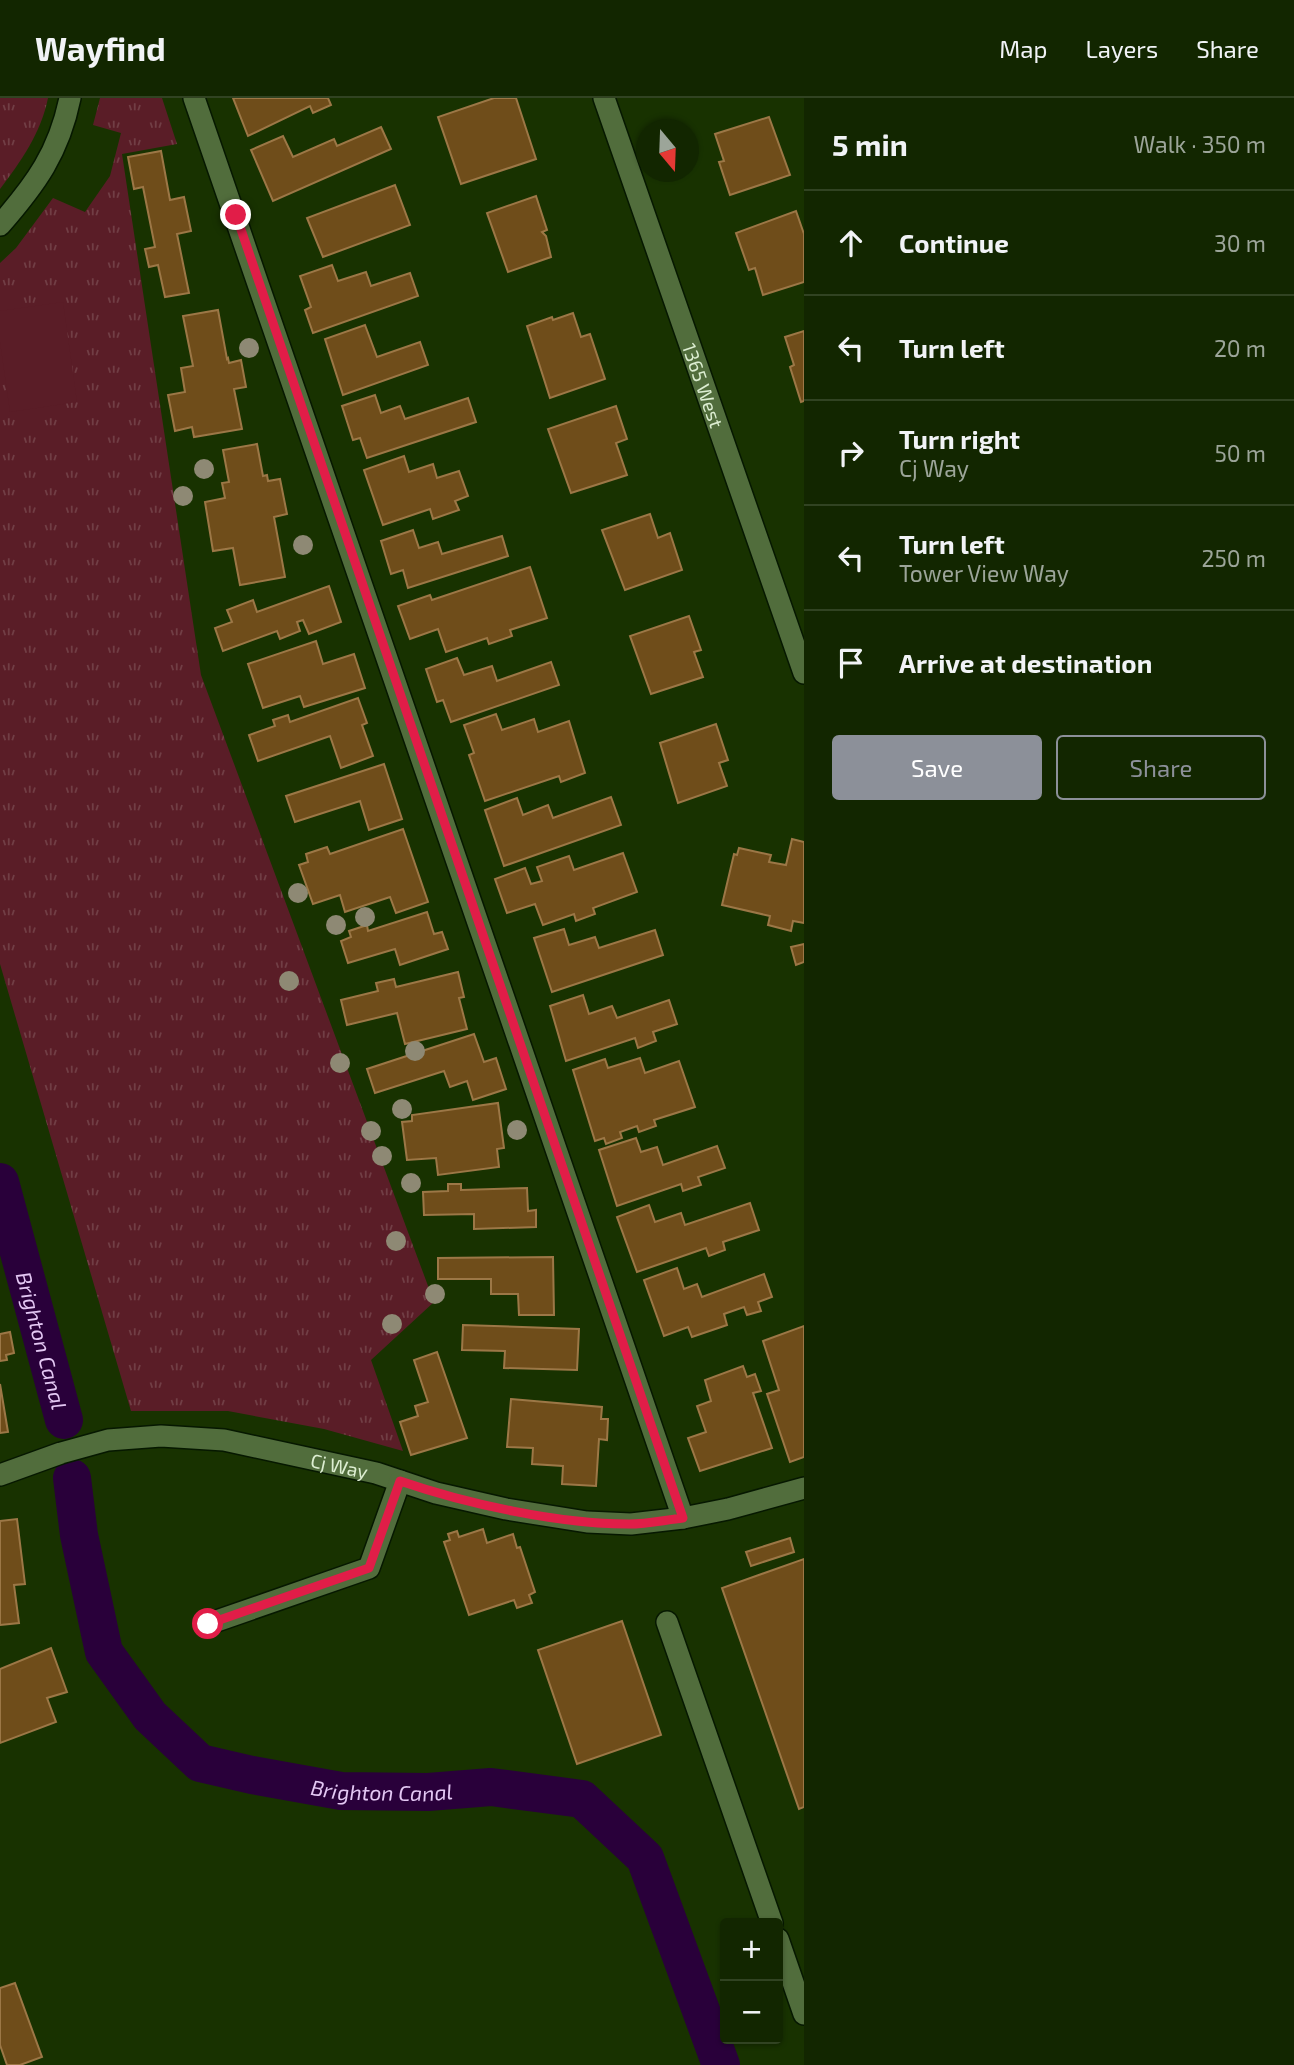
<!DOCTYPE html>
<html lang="en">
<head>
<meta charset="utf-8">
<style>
  body { margin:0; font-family:"Exo 2",sans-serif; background:#1b2e0a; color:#f1f3f6 }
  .controls { position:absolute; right:21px; bottom:21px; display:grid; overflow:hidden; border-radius:7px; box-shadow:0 2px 5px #0004 }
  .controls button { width:63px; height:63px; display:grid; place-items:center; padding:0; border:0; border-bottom:2px solid #314322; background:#122600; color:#f1f3f6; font:35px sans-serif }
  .compass { position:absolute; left:636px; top:21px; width:63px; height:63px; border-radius:50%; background:#122600; box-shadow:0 2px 5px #0004; rotate:161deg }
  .stop { position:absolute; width:21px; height:21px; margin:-16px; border:5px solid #e11d48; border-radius:50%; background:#fff }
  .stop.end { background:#e11d48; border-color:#fff; box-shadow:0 2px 7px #0008 }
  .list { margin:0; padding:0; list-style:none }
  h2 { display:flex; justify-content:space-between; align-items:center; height:91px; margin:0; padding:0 28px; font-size:30px }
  h2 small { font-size:23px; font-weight:400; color:#9ca599 }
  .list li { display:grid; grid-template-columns:46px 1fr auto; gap:21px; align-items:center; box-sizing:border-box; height:105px; padding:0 28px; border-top:2px solid #314322 }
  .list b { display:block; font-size:26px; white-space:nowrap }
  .list p { margin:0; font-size:23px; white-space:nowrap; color:#9ca599 }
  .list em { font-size:23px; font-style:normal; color:#9ca599 }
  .actions { display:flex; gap:14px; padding:21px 28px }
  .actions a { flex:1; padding:16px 0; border:2px solid #8c9099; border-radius:7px; text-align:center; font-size:24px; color:#8c9099 }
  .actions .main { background:#8c9099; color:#fff }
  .icon { flex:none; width:38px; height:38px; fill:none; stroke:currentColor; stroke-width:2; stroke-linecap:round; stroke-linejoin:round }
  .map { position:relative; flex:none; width:804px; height:1967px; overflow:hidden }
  header { display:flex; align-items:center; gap:42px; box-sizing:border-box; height:98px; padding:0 35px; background:#122600; border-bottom:2px solid #314322 }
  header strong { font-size:33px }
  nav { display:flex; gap:38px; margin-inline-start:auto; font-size:24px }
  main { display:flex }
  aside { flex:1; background:#122600 }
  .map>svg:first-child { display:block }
</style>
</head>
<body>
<header>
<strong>Wayfind</strong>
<nav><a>Map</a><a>Layers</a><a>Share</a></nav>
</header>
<main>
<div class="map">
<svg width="804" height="1967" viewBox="0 0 804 1967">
  <defs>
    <pattern id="park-tufts" width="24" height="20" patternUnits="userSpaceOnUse" patternTransform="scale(1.75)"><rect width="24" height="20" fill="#5a1d27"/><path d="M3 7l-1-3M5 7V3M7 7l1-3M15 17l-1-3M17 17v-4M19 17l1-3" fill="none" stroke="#713e45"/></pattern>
  </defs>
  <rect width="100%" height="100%" fill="#183200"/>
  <g fill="url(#park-tufts)">
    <path d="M 0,0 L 48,0 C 41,35 21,63 0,91 Z"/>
    <polygon points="100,0 162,0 177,46 122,56 201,577 434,1204 371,1262 403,1353 324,1331 228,1313 131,1313 0,866 0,165 16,150 53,100 85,114 110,78 121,35 93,27"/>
  </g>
  <polygon fill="#5a1d27" points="63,204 77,304 10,314 0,244 0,213"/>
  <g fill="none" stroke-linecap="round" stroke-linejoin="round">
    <g stroke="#29003a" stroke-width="38">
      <path id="s1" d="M 0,1084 L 64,1322"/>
      <path id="s2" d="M 72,1380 L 79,1437 L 104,1554 L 150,1618 L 200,1665 L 252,1677 L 341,1693 L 428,1694 L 491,1689 L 582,1701 L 645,1760 L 721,1967"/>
    </g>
  </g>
  <g fill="#6f4d1a" stroke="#9c7746" stroke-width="2">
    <polygon points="233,0 328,0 331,7 313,15 310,8 248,38"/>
    <polygon points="494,0 516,0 536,61 461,86 438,19"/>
    <polygon points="769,19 790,77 730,97 719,64 724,63 715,36"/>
    <polygon points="381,29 391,51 273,103 251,52 283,38 293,59 334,41 337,48"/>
    <polygon points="161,53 170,102 184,99 191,133 177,136 189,195 165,199 158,167 149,169 145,151 155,149 143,89 134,91 128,59"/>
    <polygon points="395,87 410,127 323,159 307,120"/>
    <polygon points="536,98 547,132 542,134 546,138 551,159 508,174 487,115"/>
    <polygon points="796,113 804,136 804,184 763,197 755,170 749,172 736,135"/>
    <polygon points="332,167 338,183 366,174 371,188 410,175 418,198 313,235 305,212 311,209 300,178"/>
    <polygon points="218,212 227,261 228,260 229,265 241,262 246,289 234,291 242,331 194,339 192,329 175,333 168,297 185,294 181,270 193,268 183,218"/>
    <polygon points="573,215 581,239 590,236 605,281 550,300 527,228 552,219 553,222"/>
    <polygon points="365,227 377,259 420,244 428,267 343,297 325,241"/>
    <polygon points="804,233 804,303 801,304 790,269 794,267 785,239"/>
    <polygon points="375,297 381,315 400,308 405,321 468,300 476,324 367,360 360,340 353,342 342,308"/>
    <polygon points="616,308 627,341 616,345 627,377 571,395 548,331"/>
    <polygon points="257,346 263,378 267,377 268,383 280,381 287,416 274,419 285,479 240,487 233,450 213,453 205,404 225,400 222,385 229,384 223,352"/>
    <polygon points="404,358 409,374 433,366 437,380 459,373 468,398 455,403 459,412 433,421 430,411 383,427 364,372"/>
    <polygon points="650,416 658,440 670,435 682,472 625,492 602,432"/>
    <polygon points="413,432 419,450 438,444 442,456 502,438 508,458 408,490 403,472 391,476 381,443"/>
    <polygon points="530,469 547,520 510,532 512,538 489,546 487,540 446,554 438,531 410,541 398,508 430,497 432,502"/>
    <polygon points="329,488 341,524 309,536 303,522 297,524 300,533 280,541 277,533 223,553 215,530 232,524 227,512 253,502 257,514"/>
    <polygon points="689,518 701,552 694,554 703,579 651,596 630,538"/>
    <polygon points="316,543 323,566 354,556 365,590 304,609 300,598 263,610 248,566"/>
    <polygon points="457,560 464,577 492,568 497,583 551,564 559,587 451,624 443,602 437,604 426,571"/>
    <polygon points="358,600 367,625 362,627 373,658 341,670 330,638 258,663 249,637 275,628 273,622 288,617 290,624"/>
    <polygon points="496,616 502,632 534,621 538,634 569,623 585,675 561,684 559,678 485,703 469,657 474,655 464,627"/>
    <polygon points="716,626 728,662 719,665 727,688 678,705 660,645"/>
    <polygon points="384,666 402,721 369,732 360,703 295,724 286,698"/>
    <polygon points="611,699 621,727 504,768 485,712 517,700 523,717 548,707 553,720"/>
    <polygon points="403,731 428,804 396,815 390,799 345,814 340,797 313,806 299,767 308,764 306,756 327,749 330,756"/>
    <polygon points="792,741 804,744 804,825 793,823 791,833 768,827 770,818 722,807 734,756 737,757 739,750 771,757 769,764 786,767"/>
    <polygon points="623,755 637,794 593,810 595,816 576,823 574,816 543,827 535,806 507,815 495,781 525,770 531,786 542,783 537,769 569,758 574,772"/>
    <polygon points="427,814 434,836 442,834 448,851 400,867 395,851 348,865 341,843 351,839 349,833 367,827 368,833"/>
    <polygon points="564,831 569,847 595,839 599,850 655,832 663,857 552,894 534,840"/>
    <polygon points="804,846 804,864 796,867 791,849"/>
    <polygon points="458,874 464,899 459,900 467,931 405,946 397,915 347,927 341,902 378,893 376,885 394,881 396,889"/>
    <polygon points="583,897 589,916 612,908 617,920 669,902 677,926 653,934 656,943 638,950 635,940 566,963 550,908"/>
    <polygon points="474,936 484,964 496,960 506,991 473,1002 467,983 450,989 444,973 375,995 367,971"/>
    <polygon points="640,960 645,975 679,963 695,1009 654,1022 656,1028 639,1034 637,1028 620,1034 622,1040 606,1046 604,1040 595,1043 573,972 605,961 608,970"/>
    <polygon points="498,1005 504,1050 497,1051 499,1069 438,1077 436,1060 407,1062 402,1024 412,1023 412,1017"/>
    <polygon points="636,1040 641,1054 657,1049 663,1067 717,1048 725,1070 698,1079 701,1087 683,1093 681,1086 617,1108 599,1052"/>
    <polygon points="448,1086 461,1086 461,1092 527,1090 528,1113 536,1112 536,1129 474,1131 474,1116 424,1117 423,1094 448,1093"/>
    <polygon points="750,1105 759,1132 723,1144 725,1152 709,1158 706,1150 637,1174 617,1119 649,1107 655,1124 681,1115 685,1127"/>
    <polygon points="553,1159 554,1217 519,1217 518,1196 491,1196 491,1181 438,1181 438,1160"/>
    <polygon points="677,1170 684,1191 697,1186 702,1199 764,1176 772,1199 758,1204 761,1213 747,1217 744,1209 724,1216 727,1227 692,1239 688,1229 664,1238 644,1182"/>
    <polygon points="463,1227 579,1231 577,1272 504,1270 505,1253 462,1252"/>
    <polygon points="804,1228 804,1359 790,1364 767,1296 779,1292 763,1243"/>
    <polygon points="10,1234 14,1255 6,1257 7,1262 0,1263 0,1236"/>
    <polygon points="437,1254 467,1340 411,1357 400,1324 418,1318 415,1308 428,1304 414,1262"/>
    <polygon points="743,1268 747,1279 755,1276 761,1293 753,1295 772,1350 700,1373 688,1340 706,1334 697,1308 711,1303 705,1282"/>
    <polygon points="0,1286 8,1334 0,1335"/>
    <polygon points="511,1301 602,1309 601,1321 608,1321 607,1342 599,1341 596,1388 562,1386 563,1368 532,1366 533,1350 507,1349"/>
    <polygon points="17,1421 25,1486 14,1487 19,1525 0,1527 0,1423"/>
    <polygon points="483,1431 487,1445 513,1436 517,1450 520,1449 535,1494 529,1497 532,1505 517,1510 514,1502 469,1517 444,1444 450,1442 448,1436 457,1433 459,1439"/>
    <polygon points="790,1440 794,1454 751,1468 746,1454"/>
    <polygon points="804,1461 804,1709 799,1711 722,1490"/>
    <polygon points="622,1523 661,1637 577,1666 538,1552"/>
    <polygon points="51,1550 67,1594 47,1600 56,1624 0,1645 0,1571"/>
    <polygon points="15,1885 42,1959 20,1967 7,1967 0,1947 0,1890"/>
  </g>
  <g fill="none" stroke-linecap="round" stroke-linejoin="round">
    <g stroke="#061800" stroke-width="24">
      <g id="minor">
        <polyline points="194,0 683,1420"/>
        <path id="s3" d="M 604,0 L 804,575"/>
        <path d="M 0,127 C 36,86 59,54 70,0"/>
        <path id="s4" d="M 0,1377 L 61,1355 L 108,1342 L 161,1338 L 224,1342 L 376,1375 L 436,1395 L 506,1411 L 587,1424 L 631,1426 L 683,1420 L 728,1411 L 804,1390"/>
        <polyline points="667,1524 772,1825"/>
        <polyline points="208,1526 369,1470 400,1383"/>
        <polyline points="778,1841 804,1916"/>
      </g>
    </g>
    <use href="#minor" stroke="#516d3c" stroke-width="21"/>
  </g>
  <g fill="#8e8974">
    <circle cx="249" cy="250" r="10"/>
    <circle cx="204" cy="371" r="10"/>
    <circle cx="183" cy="398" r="10"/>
    <circle cx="303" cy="447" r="10"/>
    <circle cx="298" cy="795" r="10"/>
    <circle cx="365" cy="819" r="10"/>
    <circle cx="336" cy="827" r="10"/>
    <circle cx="289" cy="883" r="10"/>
    <circle cx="415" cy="953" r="10"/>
    <circle cx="340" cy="965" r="10"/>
    <circle cx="402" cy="1011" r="10"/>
    <circle cx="517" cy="1032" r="10"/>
    <circle cx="371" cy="1033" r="10"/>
    <circle cx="382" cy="1058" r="10"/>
    <circle cx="411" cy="1085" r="10"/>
    <circle cx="396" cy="1143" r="10"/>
    <circle cx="435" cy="1196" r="10"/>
    <circle cx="392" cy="1226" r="10"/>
  </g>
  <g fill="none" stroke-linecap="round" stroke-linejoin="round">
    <path stroke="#e11d48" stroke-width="9" d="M 208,1526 L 369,1470 L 400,1383 C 467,1406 558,1426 629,1426 C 647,1426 665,1422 683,1420 L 236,117"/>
  </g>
  <g text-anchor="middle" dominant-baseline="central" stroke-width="5" stroke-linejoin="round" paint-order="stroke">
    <g font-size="19" fill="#ddeed2" stroke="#132603">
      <text stroke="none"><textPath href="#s3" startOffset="304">1365 West</textPath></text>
      <text stroke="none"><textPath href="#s4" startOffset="348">Cj Way</textPath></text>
    </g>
    <g font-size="21" font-style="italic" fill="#e4c8f4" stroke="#132603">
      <text stroke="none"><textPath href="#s1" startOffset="164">Brighton Canal</textPath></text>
      <text stroke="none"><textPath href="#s2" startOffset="509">Brighton Canal</textPath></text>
    </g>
  </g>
</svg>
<div class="controls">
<button>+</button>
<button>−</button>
</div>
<svg class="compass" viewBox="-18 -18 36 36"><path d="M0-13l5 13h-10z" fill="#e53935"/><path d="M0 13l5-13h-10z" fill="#9ca599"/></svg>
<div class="stop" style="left:208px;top:1526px"></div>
<div class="stop end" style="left:236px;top:117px"></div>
</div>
<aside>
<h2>5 min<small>Walk · 350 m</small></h2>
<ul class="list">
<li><svg class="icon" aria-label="ahead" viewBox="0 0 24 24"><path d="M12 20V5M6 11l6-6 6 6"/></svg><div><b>Continue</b></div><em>30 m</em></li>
<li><svg class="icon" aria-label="left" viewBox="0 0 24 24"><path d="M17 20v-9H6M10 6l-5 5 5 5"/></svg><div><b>Turn left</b></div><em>20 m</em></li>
<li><svg class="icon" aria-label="right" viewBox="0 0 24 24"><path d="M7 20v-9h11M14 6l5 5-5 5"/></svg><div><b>Turn right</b><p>Cj Way</p></div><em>50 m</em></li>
<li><svg class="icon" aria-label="left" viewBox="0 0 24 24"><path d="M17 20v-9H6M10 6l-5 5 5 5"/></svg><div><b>Turn left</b><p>Tower View Way</p></div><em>250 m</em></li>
<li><svg class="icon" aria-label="arrive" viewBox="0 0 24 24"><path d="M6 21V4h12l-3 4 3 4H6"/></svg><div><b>Arrive at destination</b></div></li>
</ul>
<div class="actions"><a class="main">Save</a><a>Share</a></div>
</aside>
</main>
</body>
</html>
